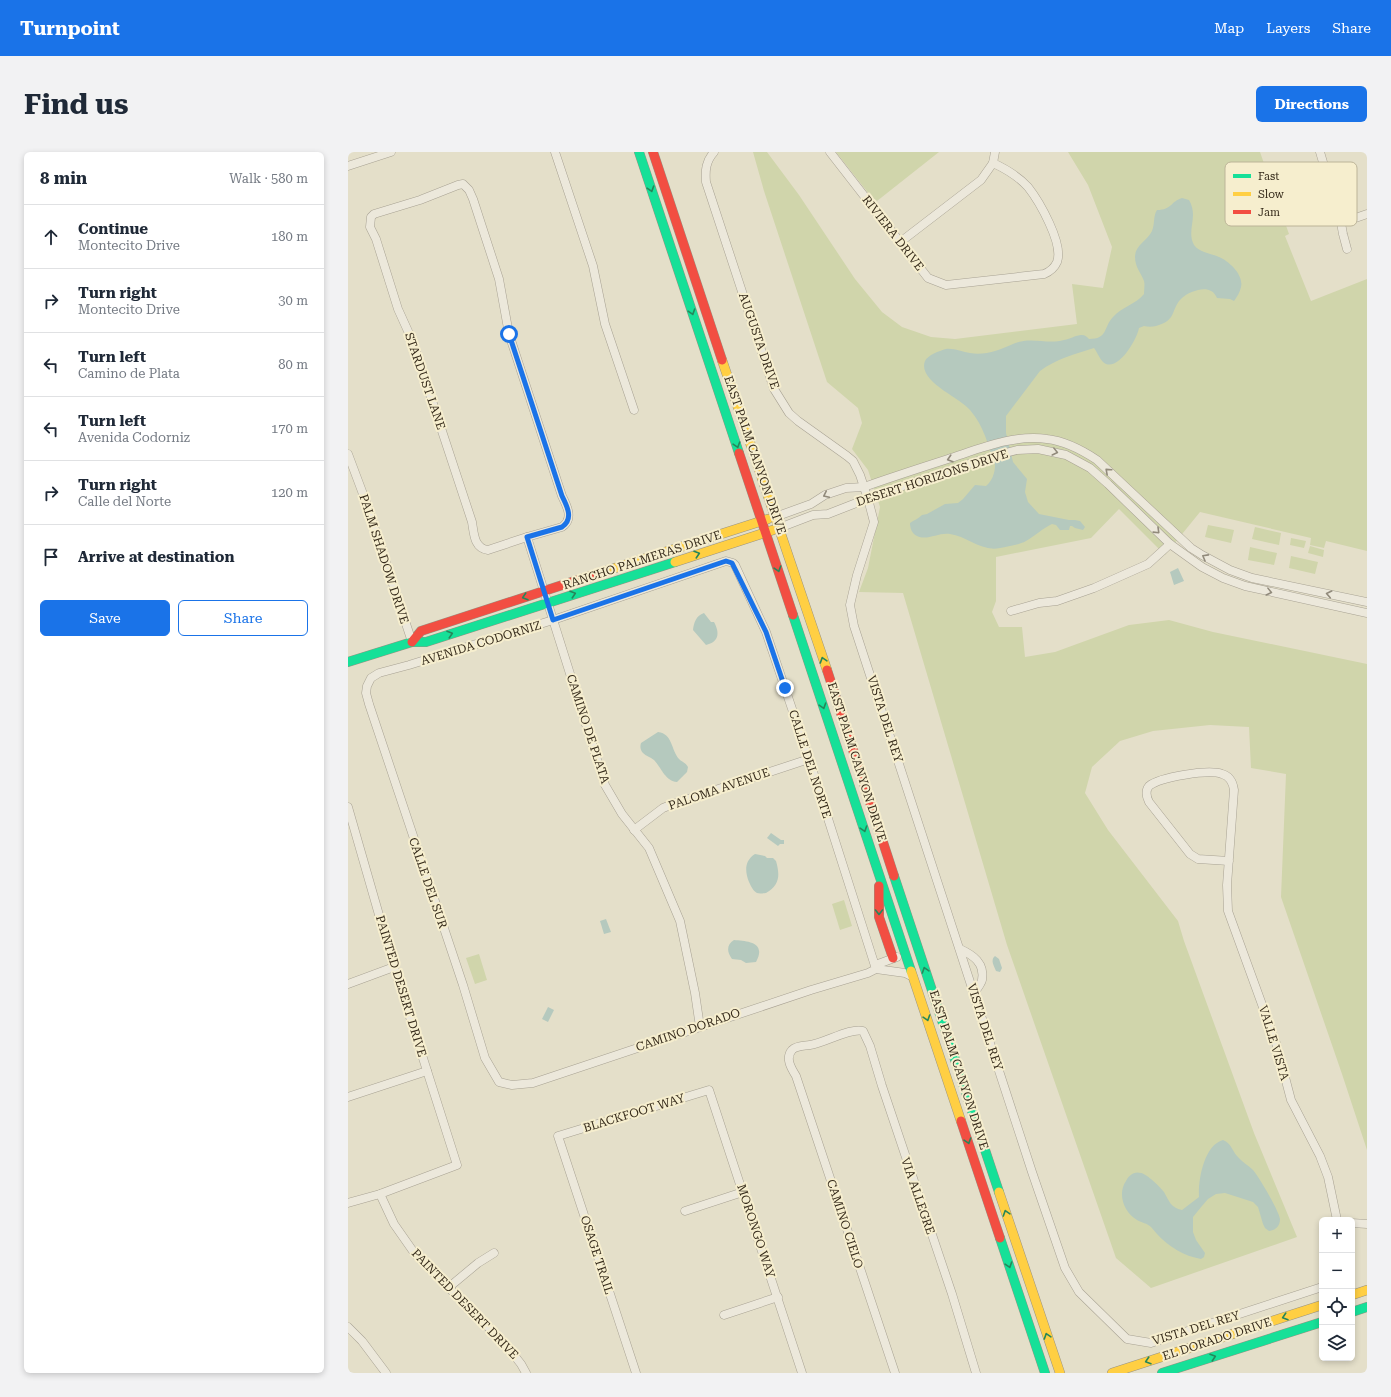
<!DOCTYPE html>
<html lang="en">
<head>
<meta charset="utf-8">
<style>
  body { margin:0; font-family:"Roboto Serif",serif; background:#f2f2f3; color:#1f2937 }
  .controls { position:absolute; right:12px; bottom:12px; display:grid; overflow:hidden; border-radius:6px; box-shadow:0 2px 6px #0003 }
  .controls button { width:36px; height:36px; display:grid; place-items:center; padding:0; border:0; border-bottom:1px solid #e0e1e3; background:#fff; color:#1f2937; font:20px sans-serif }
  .stop { position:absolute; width:12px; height:12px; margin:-9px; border:3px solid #1a73e8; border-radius:50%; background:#fff }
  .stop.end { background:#1a73e8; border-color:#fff; box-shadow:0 1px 4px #0008 }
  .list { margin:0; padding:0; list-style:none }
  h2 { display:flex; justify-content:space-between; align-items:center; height:52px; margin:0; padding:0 16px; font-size:17px }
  h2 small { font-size:13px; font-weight:400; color:#747a83 }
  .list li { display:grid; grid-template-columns:26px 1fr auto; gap:12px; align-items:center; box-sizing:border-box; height:64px; padding:0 16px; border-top:1px solid #e0e1e3 }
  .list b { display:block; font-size:15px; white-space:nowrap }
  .list p { margin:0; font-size:13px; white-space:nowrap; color:#747a83 }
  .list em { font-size:13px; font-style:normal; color:#747a83 }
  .actions { display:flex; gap:8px; padding:12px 16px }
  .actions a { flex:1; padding:9px 0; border:1px solid #1a73e8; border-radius:6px; text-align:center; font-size:14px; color:#1a73e8 }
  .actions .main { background:#1a73e8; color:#fff }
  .icon { flex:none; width:22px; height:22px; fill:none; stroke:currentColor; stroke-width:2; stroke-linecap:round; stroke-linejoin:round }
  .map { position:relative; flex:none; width:1019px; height:1221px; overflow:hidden; border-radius:6px }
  header { display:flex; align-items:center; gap:24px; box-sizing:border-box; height:56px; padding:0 20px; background:#1a73e8; color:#fff }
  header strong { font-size:19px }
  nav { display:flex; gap:22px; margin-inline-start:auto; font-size:14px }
  .intro { display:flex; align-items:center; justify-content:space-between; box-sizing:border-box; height:96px; padding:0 24px }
  h1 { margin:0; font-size:28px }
  .button { padding:10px 18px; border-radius:6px; background:#1a73e8; color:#fff; font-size:14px; font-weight:700 }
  main { display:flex; gap:24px; padding:0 24px }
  aside { flex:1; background:#fff; border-radius:6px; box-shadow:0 2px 6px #0003 }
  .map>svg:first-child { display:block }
</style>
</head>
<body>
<header>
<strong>Turnpoint</strong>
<nav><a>Map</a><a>Layers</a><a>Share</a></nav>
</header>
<div class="intro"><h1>Find us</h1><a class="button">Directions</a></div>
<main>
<aside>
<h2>8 min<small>Walk · 580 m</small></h2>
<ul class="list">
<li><svg class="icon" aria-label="ahead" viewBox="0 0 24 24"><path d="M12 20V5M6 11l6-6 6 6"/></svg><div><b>Continue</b><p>Montecito Drive</p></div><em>180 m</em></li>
<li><svg class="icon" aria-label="right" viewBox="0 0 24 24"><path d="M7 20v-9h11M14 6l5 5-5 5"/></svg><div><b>Turn right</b><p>Montecito Drive</p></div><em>30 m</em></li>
<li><svg class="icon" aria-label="left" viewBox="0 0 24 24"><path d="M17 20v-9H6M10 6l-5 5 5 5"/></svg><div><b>Turn left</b><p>Camino de Plata</p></div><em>80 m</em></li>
<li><svg class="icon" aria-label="left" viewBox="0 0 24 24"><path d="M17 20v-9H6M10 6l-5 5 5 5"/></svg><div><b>Turn left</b><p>Avenida Codorniz</p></div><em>170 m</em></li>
<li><svg class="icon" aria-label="right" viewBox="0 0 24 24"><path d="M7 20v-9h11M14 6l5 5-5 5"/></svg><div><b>Turn right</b><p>Calle del Norte</p></div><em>120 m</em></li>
<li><svg class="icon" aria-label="arrive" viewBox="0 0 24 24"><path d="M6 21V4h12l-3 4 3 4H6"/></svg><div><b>Arrive at destination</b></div></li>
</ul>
<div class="actions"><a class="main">Save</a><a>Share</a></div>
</aside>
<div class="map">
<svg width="1019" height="1221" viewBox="0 0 1019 1221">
  <rect width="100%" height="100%" fill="#e4dfc9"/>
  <g fill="#d0d5ab">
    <polygon points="405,0 419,0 451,43 507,127 534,160 554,175 583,185 607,187 729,172 724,132 755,136 764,95 740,33 720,0 912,0 941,82 937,84 963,149 1019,127 1019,399 978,389 976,396 962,393 963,386 852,360 817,403 771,357 743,386 648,405 648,449 644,460 651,475 674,475 677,505 707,500 781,473 821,468 865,480 1019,512 1019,998 994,922 933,745 938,622 903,616 901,575 862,573 805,579 772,589 744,615 737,641 760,678 830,769 836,789 906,981 949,1085 803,1136 768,1106 659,793 555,441 511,440 520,416 532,355 520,318 504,297 514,271 510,256 479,230 416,39"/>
    <polygon points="488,0 591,0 529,49 521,42"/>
    <polygon points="860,373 886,378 883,391 857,385"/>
    <polygon points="907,375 933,381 931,393 904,387"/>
    <polygon points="943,386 958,389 956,396 942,393"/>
    <polygon points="962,394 976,398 975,405 960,401"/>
    <polygon points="902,395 929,401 926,413 900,408"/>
    <polygon points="943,404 970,410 967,422 941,416"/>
    <polygon points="496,748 504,774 492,778 484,752"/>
    <polygon points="131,802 139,828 127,832 118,806"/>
  </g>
  <g fill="#b5c9be">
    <path d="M 834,46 L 841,48 C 851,65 838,78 846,93 C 852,101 862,101 871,105 C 881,109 896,123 893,135 C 892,140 889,145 886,149 L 882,147 L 869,146 C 868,144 866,140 863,139 C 856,134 840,140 834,146 C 822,157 830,168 808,174 C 804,175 800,175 796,174 L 791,176 C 789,187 772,217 758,212 C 752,209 750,201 746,196 C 727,202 708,207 692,219 L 658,264 L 658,281 L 665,310 L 679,327 L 677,340 L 680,350 L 691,362 L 721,368 L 727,368 L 732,369 L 737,375 L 735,378 L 727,376 L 724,374 L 722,374 L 721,378 L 712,378 L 708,373 L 704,372 C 695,376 687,384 678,389 C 671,393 660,394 652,396 C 633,400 619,384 602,382 C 591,380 579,389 569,384 C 564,382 562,376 562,371 C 566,368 570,367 574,363 L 579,362 L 597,352 L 610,351 L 615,347 L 627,333 L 638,334 C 644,329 647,321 647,313 C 640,293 636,274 622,258 C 613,246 569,229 577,209 C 580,203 591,199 598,197 C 605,196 615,200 622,201 C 636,204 652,198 665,192 C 683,184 699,193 716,188 C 723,187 727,183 734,183 C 737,183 739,185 741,187 C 760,187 755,176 765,165 C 774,155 788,152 796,142 C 796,138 797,133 796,129 C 793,121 787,115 787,105 C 787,93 799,89 804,79 C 807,72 805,64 809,58 C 824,58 823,49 834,46 Z"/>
    <polygon points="830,416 836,429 826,433 822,420"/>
    <path d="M 356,461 L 363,470 L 366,470 C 372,481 371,490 358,493 L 345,478 C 346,470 348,464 356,461 Z"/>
    <path d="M 310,580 C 325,582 323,598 331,607 C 334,610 338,611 340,615 L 339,620 L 329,630 C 317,629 313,615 306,608 C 302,605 298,604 295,601 C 292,598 292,594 293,591 Z"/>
    <polygon points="423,681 433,688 436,688 436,692 432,692 430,694 419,686"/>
    <path d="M 407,702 L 417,704 L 419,706 L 425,706 L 428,709 C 432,723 432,733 418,741 C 416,741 412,742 409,741 C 405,739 403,734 401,730 C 397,720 396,709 407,702 Z"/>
    <polygon points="258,767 263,780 256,782 252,769"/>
    <path d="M 386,788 C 399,789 419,790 408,810 L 398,811 L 393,808 L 384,807 C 379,800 378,793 386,788 Z"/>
    <path d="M 647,804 L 651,807 L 654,816 L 652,820 L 648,819 C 646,814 642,808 647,804 Z"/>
    <polygon points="200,855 206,858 200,870 194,867"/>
    <path d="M 875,988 C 884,992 883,997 889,1004 C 894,1010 900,1013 905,1018 C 911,1025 931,1059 932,1067 C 932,1074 928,1078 921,1079 L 917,1076 L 915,1072 L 910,1055 L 905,1050 L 877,1041 L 868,1042 L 860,1047 L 854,1054 L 845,1065 L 845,1080 L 848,1088 L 857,1101 L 856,1105 L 853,1107 C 836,1104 821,1095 809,1082 C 807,1080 805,1077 803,1075 C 799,1071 794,1071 789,1068 C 776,1060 769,1042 778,1029 C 781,1023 786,1019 793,1021 C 799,1022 812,1035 816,1040 C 821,1049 823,1056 834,1058 L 851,1045 C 850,1028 856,993 875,988 Z"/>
  </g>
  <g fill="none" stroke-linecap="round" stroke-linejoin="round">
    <g stroke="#a8a293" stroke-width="9">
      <g id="street">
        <polyline points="207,0 245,114 257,172 286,258"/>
        <path d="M 366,0 C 358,9 357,18 358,30 L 426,237 L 441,261 L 450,269 L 499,304 L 505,309 L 512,323 L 520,347 L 526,370 L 509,423 L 502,453 L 506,474 L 684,1020 L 717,1116 L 731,1140 L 779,1187 L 803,1191 L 974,1135"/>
        <path d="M 482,0 L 580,126 L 598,133 L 696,122 C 701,120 706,117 709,110 C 716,92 691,49 680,35 C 670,24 658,17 645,11"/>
        <polyline points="972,0 993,71 995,82 999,97"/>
        <polyline points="0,14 43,0"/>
        <path d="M 115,32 L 121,38 L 125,47 L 151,127 L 161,182 L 214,344 C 219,354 226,367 214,375 L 179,385 L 140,398 C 126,396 126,382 124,370 L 64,188 L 50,157 L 28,87 L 22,75 L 23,65 L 26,62 L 72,48 L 110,33 Z"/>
        <polyline points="993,71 1019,62"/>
        <polyline points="551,91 633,28 645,11 647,0"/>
        <polyline points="0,302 18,350 64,490"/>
        <path d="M 427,365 L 463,352 L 477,343 L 498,336 L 516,335 C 544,325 572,316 600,307 C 631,297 666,282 699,287 C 717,289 734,298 749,308 L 843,396 L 854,403 L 882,418 L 904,426 L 1019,450"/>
        <polyline points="431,376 465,363 480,362 534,341 642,305 669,298 690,297 718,303 742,316 760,332 822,392 854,415 875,426 897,434 1019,461"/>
        <polyline points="179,385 257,633 274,662 301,696 332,769 347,841 352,875"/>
        <polyline points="663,459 691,451 709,449 746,436 800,412 822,392"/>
        <polyline points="0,655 46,815 109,1013 32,1042 0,1051"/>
        <polyline points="286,678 315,656 325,652 461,607"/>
        <path d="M 881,709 L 850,707 L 842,702 L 801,650 C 798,644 797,639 801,634 C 812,625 861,617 874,622 C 882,624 885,631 886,638 L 879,733 L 880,759 L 928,891 L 943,948 L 972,1004 L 980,1025 L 989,1068"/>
        <path d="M 612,797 C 625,803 637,811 634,828 C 633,832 629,837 626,841"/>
        <polyline points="528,817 461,607 418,480 387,413 385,411 378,409 205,468 61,513 31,521 23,526 19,534 18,541 21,552 115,833 137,906 151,930 164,933 185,931 463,838 520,821 528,817 530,812 549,805"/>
        <polyline points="528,817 557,821 565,825"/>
        <polyline points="0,832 46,815"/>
        <polyline points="0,945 79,919"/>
        <polyline points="32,1042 46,1072 67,1102 158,1193 173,1212 178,1221"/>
        <polyline points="337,1059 395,1040"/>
        <polyline points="1004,1071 1019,1072"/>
        <polyline points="100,1136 130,1111 146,1101"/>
        <polyline points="376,1163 430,1145"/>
        <polyline points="0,1175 14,1189 38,1221"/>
        <polyline points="288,1221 210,984 361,938 454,1221"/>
        <path d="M 547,1221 L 448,924 C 443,916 437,906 444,898 C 449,893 457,894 462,893 C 477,891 503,875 515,879 L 522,894 L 534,934 L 604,1142 L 628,1221"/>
      </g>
    </g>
    <g stroke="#989283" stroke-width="10">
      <g id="fast">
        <polyline points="291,0 391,301"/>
        <polyline points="445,463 563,819"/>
        <polyline points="0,510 64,490 78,490 327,410"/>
        <polyline points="546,724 651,1040"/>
        <polyline points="652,1086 697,1221"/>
        <polyline points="1004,1160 1019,1155"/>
        <polyline points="814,1221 974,1170"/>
      </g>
    </g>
    <g stroke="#989283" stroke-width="10">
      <g id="slow">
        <polyline points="374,208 479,518"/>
        <polyline points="327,410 425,378"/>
        <polyline points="242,424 420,367"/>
        <polyline points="563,819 613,969"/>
        <polyline points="651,1040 712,1221"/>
        <polyline points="1004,1143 1019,1138"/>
        <polyline points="764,1221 974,1153"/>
      </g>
    </g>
    <g stroke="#989283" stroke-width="10">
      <g id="jam">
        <polyline points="305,0 374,208"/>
        <polyline points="391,301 445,463"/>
        <polyline points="64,490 73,479 242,424"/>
        <polyline points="479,518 546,724"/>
        <polyline points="531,734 531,765 545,806"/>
        <polyline points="613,969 652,1086"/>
      </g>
    </g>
    <use href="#street" stroke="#ece8db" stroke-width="8"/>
    <use href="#fast" stroke="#16e098" stroke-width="9"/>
    <use href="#slow" stroke="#ffcf43" stroke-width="9"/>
    <use href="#jam" stroke="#f24e42" stroke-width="9"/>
  </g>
  <defs><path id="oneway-chevron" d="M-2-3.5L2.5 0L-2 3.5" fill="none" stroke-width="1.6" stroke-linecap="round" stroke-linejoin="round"/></defs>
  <g stroke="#26865a">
    <use href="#oneway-chevron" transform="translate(303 37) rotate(72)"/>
    <use href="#oneway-chevron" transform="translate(344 160) rotate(72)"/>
    <use href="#oneway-chevron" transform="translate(389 293) rotate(72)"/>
    <use href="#oneway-chevron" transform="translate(349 402) rotate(-18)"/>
    <use href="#oneway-chevron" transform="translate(430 417) rotate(72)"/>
    <use href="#oneway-chevron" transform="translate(225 442) rotate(-18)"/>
    <use href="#oneway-chevron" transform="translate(177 445) rotate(162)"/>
    <use href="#oneway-chevron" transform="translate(102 482) rotate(-18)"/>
    <use href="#oneway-chevron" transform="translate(475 508) rotate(-108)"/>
    <use href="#oneway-chevron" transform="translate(475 554) rotate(72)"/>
    <use href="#oneway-chevron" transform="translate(516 677) rotate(72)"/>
    <use href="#oneway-chevron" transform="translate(531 760) rotate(90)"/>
    <use href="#oneway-chevron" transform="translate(577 818) rotate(-108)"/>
    <use href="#oneway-chevron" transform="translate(579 866) rotate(72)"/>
    <use href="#oneway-chevron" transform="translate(620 989) rotate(72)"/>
    <use href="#oneway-chevron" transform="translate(658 1061) rotate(-108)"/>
    <use href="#oneway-chevron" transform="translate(661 1113) rotate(72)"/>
    <use href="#oneway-chevron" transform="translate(937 1165) rotate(162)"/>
    <use href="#oneway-chevron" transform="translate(699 1184) rotate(-108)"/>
    <use href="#oneway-chevron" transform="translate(865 1205) rotate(-18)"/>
    <use href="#oneway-chevron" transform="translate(800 1209) rotate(162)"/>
  </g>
  <g stroke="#918a7b">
    <use href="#oneway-chevron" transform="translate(707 300) rotate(14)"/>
    <use href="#oneway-chevron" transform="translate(602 307) rotate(162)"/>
    <use href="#oneway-chevron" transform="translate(760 319) rotate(-138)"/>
    <use href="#oneway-chevron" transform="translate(478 343) rotate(155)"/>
    <use href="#oneway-chevron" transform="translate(809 379) rotate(44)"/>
    <use href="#oneway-chevron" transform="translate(857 405) rotate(-151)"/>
    <use href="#oneway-chevron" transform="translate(921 440) rotate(14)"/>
    <use href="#oneway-chevron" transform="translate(981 442) rotate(-168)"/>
  </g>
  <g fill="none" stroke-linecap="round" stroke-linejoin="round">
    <path stroke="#1a73e8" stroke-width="5" d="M 161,182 L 214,344 C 219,354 226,367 214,375 L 179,385 L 205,468 L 378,409 L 384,411 L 418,480 L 437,536"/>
  </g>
  <g text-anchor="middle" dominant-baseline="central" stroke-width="4" stroke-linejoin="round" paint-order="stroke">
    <g font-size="12" fill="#362b1b" stroke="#f6eece">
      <text transform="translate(545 81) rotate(52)">RIVIERA DRIVE</text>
      <text transform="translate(411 189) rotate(71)">AUGUSTA DRIVE</text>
      <text transform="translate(77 229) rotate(71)">STARDUST LANE</text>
      <text transform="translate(407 303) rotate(71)">EAST PALM CANYON DRIVE</text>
      <text transform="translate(584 326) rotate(-18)">DESERT HORIZONS DRIVE</text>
      <text transform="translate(36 407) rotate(72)">PALM SHADOW DRIVE</text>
      <text transform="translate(294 408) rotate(-18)">RANCHO PALMERAS DRIVE</text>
      <text transform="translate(133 491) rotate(-17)">AVENIDA CODORNIZ</text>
      <text transform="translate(537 567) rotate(72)">VISTA DEL REY</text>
      <text transform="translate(240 577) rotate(72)">CAMINO DE PLATA</text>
      <text transform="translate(509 610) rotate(72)">EAST PALM CANYON DRIVE</text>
      <text transform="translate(462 612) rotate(72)">CALLE DEL NORTE</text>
      <text transform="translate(371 637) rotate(-19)">PALOMA AVENUE</text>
      <text transform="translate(80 731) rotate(71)">CALLE DEL SUR</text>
      <text transform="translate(53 834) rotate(73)">PAINTED DESERT DRIVE</text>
      <text transform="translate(637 875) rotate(72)">VISTA DEL REY</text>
      <text transform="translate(340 878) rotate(-19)">CAMINO DORADO</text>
      <text transform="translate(926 891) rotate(73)">VALLE VISTA</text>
      <text transform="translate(611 918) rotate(72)">EAST PALM CANYON DRIVE</text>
      <text transform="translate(286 961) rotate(-17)">BLACKFOOT WAY</text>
      <text transform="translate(570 1044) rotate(71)">VIA ALLEGRE</text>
      <text transform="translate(497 1072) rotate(72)">CAMINO CIELO</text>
      <text transform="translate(408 1079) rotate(72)">MORONGO WAY</text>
      <text transform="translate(249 1103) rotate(72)">OSAGE TRAIL</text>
      <text transform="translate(117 1152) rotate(46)">PAINTED DESERT DRIVE</text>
      <text transform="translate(848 1176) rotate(-17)">VISTA DEL REY</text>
      <text transform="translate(869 1187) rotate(-18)">EL DORADO DRIVE</text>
    </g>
  </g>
  <rect x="877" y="10" width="132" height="64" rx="6" fill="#f6eece" stroke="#bcb498" stroke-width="1"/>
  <rect x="885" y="22" width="18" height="4" fill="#16e098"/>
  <rect x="885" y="40" width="18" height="4" fill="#ffcf43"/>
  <rect x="885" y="58" width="18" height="4" fill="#f24e42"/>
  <g font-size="11" fill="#362b1b">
    <text x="910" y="28">Fast</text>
    <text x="910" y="46">Slow</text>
    <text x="910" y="64">Jam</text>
  </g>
</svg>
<div class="controls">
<button>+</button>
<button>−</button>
<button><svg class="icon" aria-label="locate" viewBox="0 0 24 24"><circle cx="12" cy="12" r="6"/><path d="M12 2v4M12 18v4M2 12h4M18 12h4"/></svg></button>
<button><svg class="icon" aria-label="layers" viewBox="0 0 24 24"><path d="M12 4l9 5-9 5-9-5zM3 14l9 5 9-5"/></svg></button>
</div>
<div class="stop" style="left:161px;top:182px"></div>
<div class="stop end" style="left:437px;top:536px"></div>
</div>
</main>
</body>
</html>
